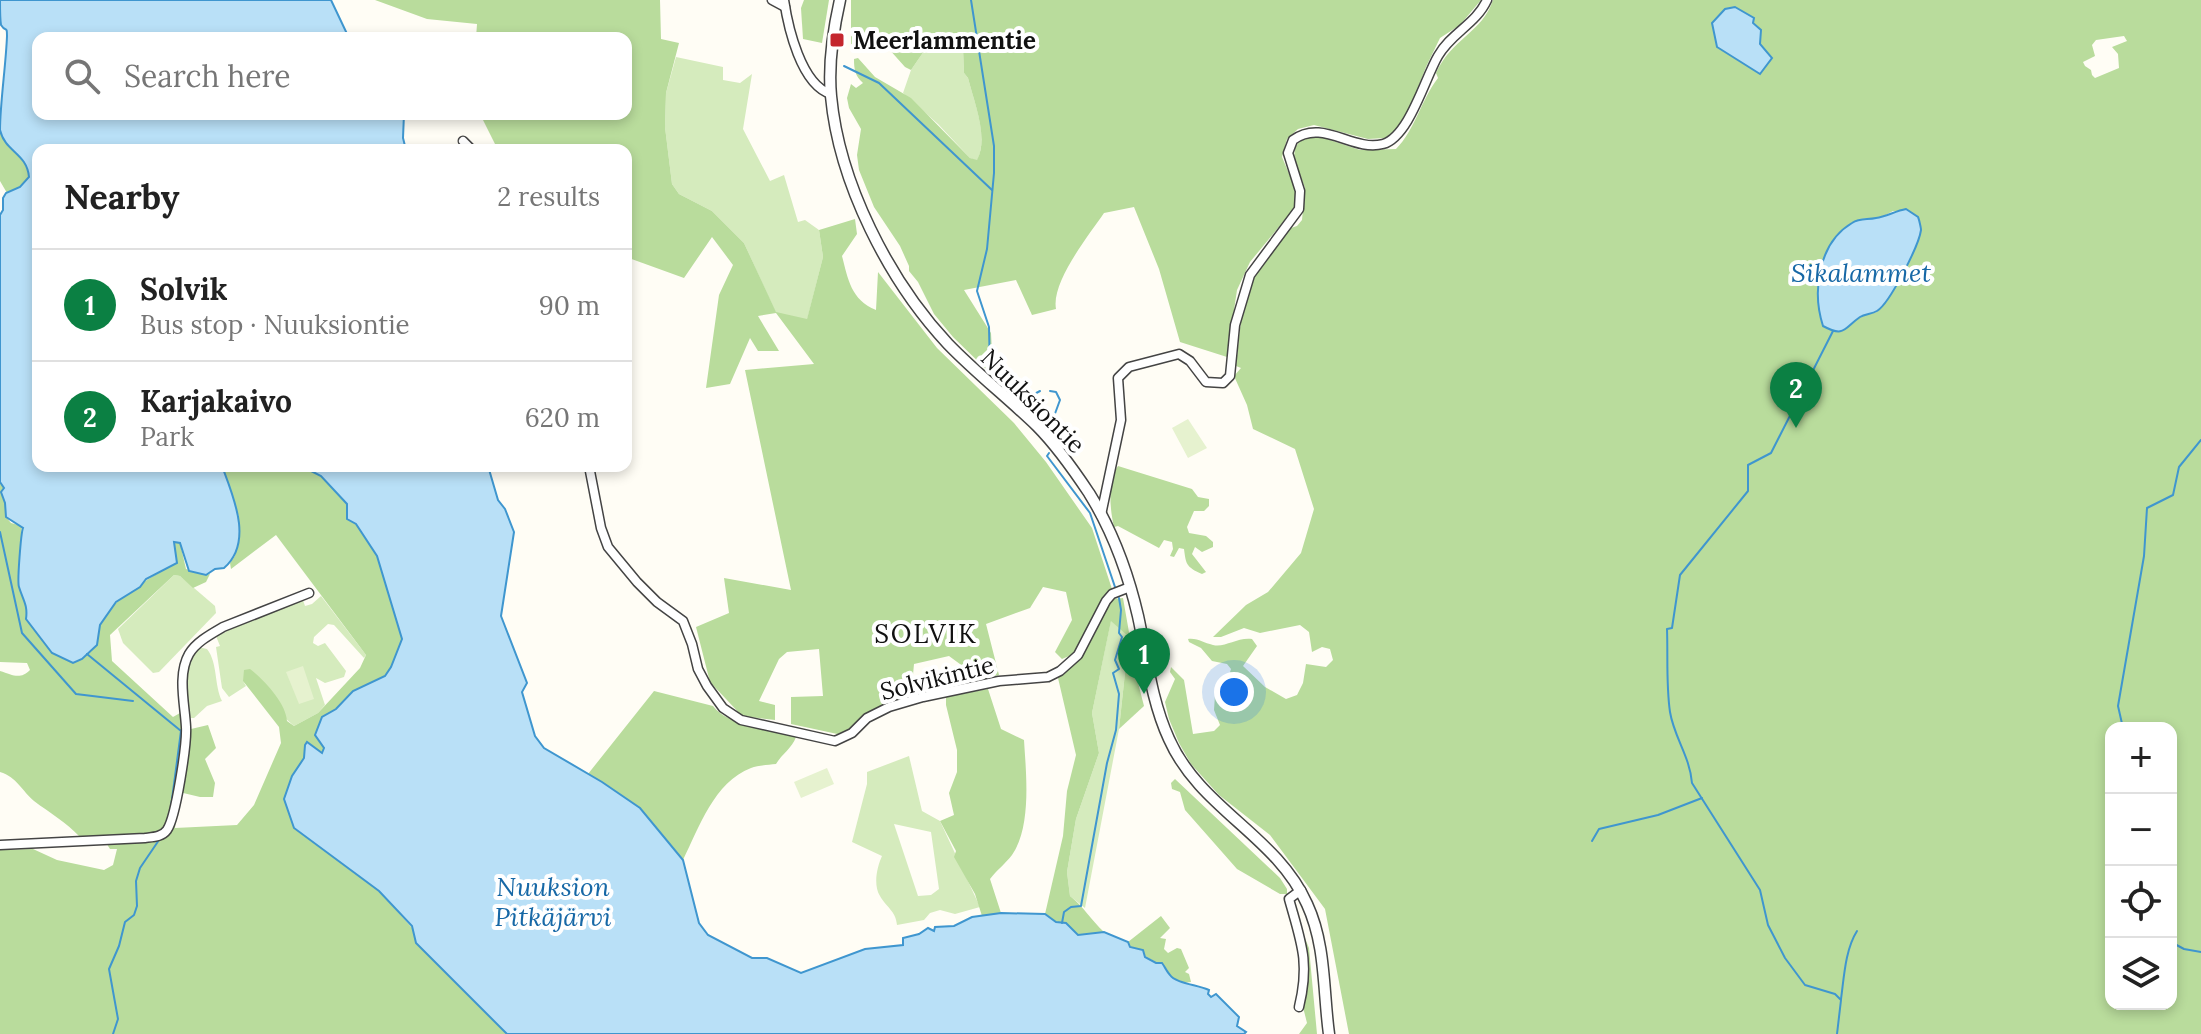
<!DOCTYPE html>
<html lang="en">
<head>
<meta charset="utf-8">
<style>
  body { margin:0; font-family:Lora,serif; background:#f2f2f2; color:#222 }
  .controls { position:absolute; right:24px; bottom:24px; display:grid; overflow:hidden; border-radius:16px; box-shadow:0 4px 12px #0003 }
  .controls button { width:72px; height:72px; display:grid; place-items:center; padding:0; border:0; border-bottom:2px solid #e0e0e0; background:#fff; color:#222; font:40px sans-serif }
  .you { position:absolute; left:1234px; top:692px; width:28px; height:28px; margin:-20px; border:6px solid #fff; border-radius:50%; background:#1a73e8; box-shadow:0 0 0 12px #1a73e833 }
  .badge { display:grid; place-items:center; width:52px; height:52px; border-radius:50%; background:#0b8043; color:#fff; font-size:26px; font-weight:700 }
  .pin { position:absolute; translate:-50% -66px; filter:drop-shadow(0 2px 4px #0008) }
  .pin::after { content:''; position:absolute; top:42px; width:28px; height:24px; background:inherit; clip-path:polygon(0 0,100% 0,50% 100%) }
  .list { margin:0; padding:0; list-style:none }
  h2 { display:flex; justify-content:space-between; align-items:center; height:104px; margin:0; padding:0 32px; font-size:34px }
  h2 small { font-size:26px; font-weight:400; color:#767676 }
  .list li { display:grid; grid-template-columns:52px 1fr auto; gap:24px; align-items:center; box-sizing:border-box; height:112px; padding:0 32px; border-top:2px solid #e0e0e0 }
  .list b { display:block; font-size:30px; white-space:nowrap }
  .list p { margin:0; font-size:26px; white-space:nowrap; color:#767676 }
  .list em { font-size:26px; font-style:normal; color:#767676 }
  .icon { flex:none; width:44px; height:44px; fill:none; stroke:currentColor; stroke-width:2; stroke-linecap:round; stroke-linejoin:round }
  .map { position:relative; flex:none; width:2201px; height:1034px; overflow:hidden }
  .search { position:absolute; background:#fff; box-shadow:0 4px 12px #0003; left:32px; top:32px; width:600px; height:88px; display:flex; align-items:center; gap:20px; box-sizing:border-box; padding:0 28px; border-radius:16px; color:#767676; font-size:30px }
  .panel { position:absolute; background:#fff; box-shadow:0 4px 12px #0003; left:32px; top:144px; width:600px; height:328px; border-radius:16px }
  .map>svg:first-child { display:block }
</style>
</head>
<body>
<div class="map">
<svg width="2201" height="1034" viewBox="0 0 2201 1034">
  <rect width="100%" height="100%" fill="#fffdf5"/>
  <g fill="#d5ebbd" fill-rule="evenodd">
    <path d="M 964,34 L 970,34 L 963,48 L 964,73 L 968,78 C 974,102 989,137 977,161 L 970,158 L 938,124 L 903,93 L 911,70 L 931,41 L 936,43 Z"/>
    <polygon points="676,57 723,67 723,80 740,83 752,74 743,129 770,181 784,175 798,222 805,220 819,230 823,257 807,320 776,313 744,243 712,211 679,194 672,184 665,127 666,93"/>
    <polygon points="174,575 180,576 215,606 216,613 159,672 153,673 123,643 118,629"/>
    <polygon points="321,596 366,655 364,658 334,625 328,624 314,637 313,643 318,646 325,643 346,671 344,677 325,683 316,678 325,705 318,713 294,726 243,681 246,686 229,697 222,688 216,647 220,646 216,636 226,632 228,626 302,597 305,606 312,604"/>
    <polygon points="1111,620 1130,638 1134,667 1125,673 1119,729 1085,908 1070,896 1067,872 1076,819 1099,753 1092,713"/>
    <path d="M 198,647 L 207,649 C 218,663 214,685 222,701 L 207,706 L 194,718 L 189,718 C 183,696 182,664 198,647 Z"/>
    <path d="M 909,756 L 922,811 L 940,821 L 980,907 L 955,914 L 940,910 L 930,913 L 924,920 L 897,925 C 896,911 886,907 880,896 C 873,885 877,867 882,856 L 852,842 L 867,784 L 867,772 ZM 894,824 L 931,832 L 939,889 L 931,895 L 918,896 Z"/>
  </g>
  <g fill="#b9dc9c" fill-rule="evenodd">
    <path d="M 375,0 L 660,0 L 661,39 L 679,43 L 666,93 L 665,127 L 672,184 L 679,194 L 712,211 L 744,243 L 776,312 L 807,319 L 823,257 L 819,230 L 855,219 L 857,234 L 842,256 C 848,279 851,300 876,310 L 878,272 L 937,348 L 1014,423 L 1046,462 L 1092,528 L 1112,589 L 1101,602 L 1074,654 L 1062,659 L 1055,652 L 1072,620 L 1066,592 L 1043,587 L 1030,608 L 986,624 L 999,675 L 968,683 L 964,667 L 949,656 L 914,664 L 911,696 L 867,713 L 842,735 L 791,724 L 791,697 L 823,696 L 819,649 L 787,652 L 779,659 L 759,701 L 775,705 L 775,720 L 742,716 L 710,682 L 696,627 L 729,613 L 724,578 L 791,590 L 745,370 L 814,364 L 776,313 L 758,316 L 779,351 L 758,351 L 750,338 L 730,384 L 706,388 L 719,295 L 733,265 L 712,237 L 684,278 L 626,257 L 626,150 L 498,150 L 480,114 L 626,114 L 626,38 L 476,38 L 477,24 L 427,19 Z"/>
    <polygon points="804,0 829,0 822,43 803,39 801,8"/>
    <path d="M 851,0 L 1481,0 L 1460,25 L 1440,38 L 1426,67 L 1412,103 L 1396,130 L 1385,138 L 1368,139 L 1314,125 L 1298,129 L 1287,139 L 1282,157 L 1295,188 L 1296,206 L 1250,262 L 1237,290 L 1227,357 L 1180,342 L 1159,269 L 1134,207 L 1104,213 C 1089,235 1051,282 1056,309 L 1032,315 L 1016,280 L 964,290 L 991,333 L 992,352 L 999,371 L 1034,398 L 1039,410 L 1037,414 L 1027,409 L 953,337 L 934,314 L 918,282 L 909,271 L 909,266 L 900,246 L 874,207 L 859,170 L 857,155 L 861,129 L 849,108 L 847,98 L 851,84 L 856,88 L 863,83 C 855,76 854,69 854,59 L 858,58 L 875,77 L 911,98 L 970,158 L 977,160 C 989,138 974,102 968,78 L 964,73 L 963,48 L 970,34 L 949,38 L 936,43 L 931,41 L 911,70 L 905,67 L 888,48 L 891,40 L 872,42 L 858,48 L 851,46 Z"/>
    <path d="M 1493,0 L 2201,0 L 2201,1034 L 1349,1034 L 1325,909 L 1270,835 L 1219,795 L 1191,764 L 1179,743 L 1169,719 L 1165,702 L 1175,679 L 1170,672 L 1171,667 L 1184,680 L 1193,734 L 1214,731 L 1220,725 L 1214,710 L 1215,695 L 1223,694 L 1231,669 L 1227,664 L 1212,661 L 1201,648 L 1189,642 L 1188,639 C 1199,638 1203,643 1213,645 C 1225,648 1237,637 1252,639 L 1257,646 L 1243,666 L 1265,687 L 1286,699 L 1297,695 L 1303,683 L 1306,664 L 1326,667 L 1333,660 L 1330,649 L 1322,647 L 1312,652 L 1309,632 L 1300,625 L 1260,633 L 1244,628 L 1221,637 L 1213,637 L 1246,605 L 1268,592 L 1301,553 L 1314,509 L 1295,449 L 1253,429 L 1247,405 L 1234,376 L 1241,368 L 1236,366 L 1242,310 L 1255,276 L 1269,258 L 1273,248 L 1291,228 L 1297,226 L 1302,220 L 1305,188 L 1294,158 L 1295,148 L 1299,142 L 1309,137 L 1321,137 L 1360,150 L 1396,149 C 1415,130 1421,100 1438,78 L 1436,73 C 1452,38 1482,33 1493,0 ZM 2124,36 L 2127,41 L 2112,47 L 2118,54 L 2119,68 L 2095,78 L 2092,75 L 2091,70 L 2085,66 L 2083,62 L 2095,56 L 2092,45 L 2096,40 ZM 1893,211 L 1918,217 C 1925,250 1893,286 1877,312 L 1823,325 C 1808,279 1835,256 1859,219 L 1880,218 ZM 2111,728 L 2171,728 L 2171,1004 L 2111,1004 Z"/>
    <polygon points="0,132 10,146 25,159 28,167 28,180 20,187 7,193 0,181"/>
    <path d="M 222,466 L 308,466 L 311,471 L 321,476 L 347,504 L 347,519 L 356,524 L 377,556 L 402,639 L 391,667 L 385,676 L 353,691 L 336,709 L 322,717 L 324,748 L 321,753 L 308,742 L 304,758 L 292,776 L 294,828 L 379,891 L 507,1034 L 0,1034 L 0,850 L 33,849 L 57,860 L 104,870 L 113,865 L 117,849 L 110,849 L 103,838 L 80,837 C 66,822 50,813 34,801 C 22,791 17,777 0,772 L 0,671 C 13,675 20,680 30,670 L 27,663 L 0,662 L 0,482 L 4,488 L 2,497 L 5,502 L 6,517 L 11,523 L 22,526 C 21,533 22,538 23,545 C 23,550 20,554 20,558 C 18,579 29,599 26,619 L 52,653 L 73,663 L 97,645 C 98,639 97,631 99,626 C 108,601 155,574 177,563 L 174,542 L 180,543 L 186,569 L 206,575 L 210,574 L 206,582 L 193,588 L 180,576 L 174,575 L 110,635 L 112,661 L 173,717 L 180,713 L 191,729 L 208,725 L 216,748 L 205,759 L 215,783 L 213,797 L 200,797 L 179,792 L 175,828 L 237,825 L 254,805 L 281,743 L 279,727 L 243,681 L 244,670 L 250,669 C 264,680 286,703 287,721 L 294,726 L 318,713 L 360,668 L 366,655 L 276,535 L 231,569 L 230,563 L 235,556 L 239,517 Z"/>
    <path d="M 1118,466 L 1192,489 L 1198,497 L 1209,499 L 1209,506 L 1204,511 L 1194,511 L 1187,527 L 1189,533 L 1206,536 L 1213,542 L 1213,547 L 1202,552 L 1195,547 L 1192,554 L 1206,572 L 1202,574 C 1186,567 1186,564 1184,549 L 1179,548 L 1174,557 L 1170,556 L 1173,549 L 1172,542 L 1164,540 L 1159,548 L 1118,526 L 1114,527 C 1110,510 1107,481 1118,466 Z"/>
    <path d="M 1123,598 L 1130,638 L 1111,621 L 1092,713 L 1099,753 L 1076,819 L 1067,872 L 1070,896 C 1084,907 1091,920 1104,932 L 1078,935 L 1066,923 L 1056,922 L 1045,914 L 1063,836 L 1067,791 L 1076,755 L 1058,678 C 1087,651 1094,639 1108,604 L 1112,599 Z"/>
    <polygon points="1134,667 1144,706 1119,729 1125,673"/>
    <path d="M 988,689 L 1001,729 L 1024,740 C 1026,773 1032,826 1012,855 C 1006,863 997,870 990,879 L 1001,913 L 982,916 L 975,894 L 954,857 L 956,851 L 940,821 L 954,815 L 949,793 L 957,772 L 957,750 L 946,705 L 946,697 Z"/>
    <path d="M 654,691 L 713,706 C 728,726 772,730 796,737 C 792,748 782,754 776,764 C 768,765 758,765 751,768 C 714,782 699,828 683,860 L 640,808 L 588,774 Z"/>
    <polygon points="1175,779 1280,878 1287,889 1287,894 1280,894 1237,869 1185,810 1180,792 1172,789 1171,783"/>
    <polygon points="1161,916 1170,928 1160,938 1166,939 1164,949 1168,953 1177,948 1181,949 1189,968 1185,972 1189,974 1191,982 1183,983 1170,977 1167,969 1129,946 1128,942"/>
    <polygon points="1300,926 1309,948 1317,1034 1299,1034 1307,1023 1303,1007 1308,978"/>
  </g>
  <g fill="#e6f2cf">
    <polygon points="1188,419 1207,448 1188,458 1172,428"/>
    <polygon points="303,666 314,699 299,704 286,672"/>
    <polygon points="827,768 834,784 801,798 794,782"/>
  </g>
  <g fill="#b9e0f7" stroke="#3f96cf" stroke-width="2">
    <path d="M 0,0 L 331,0 L 349,38 L 38,38 L 38,114 L 404,114 L 403,138 L 406,150 L 38,150 L 38,466 L 222,466 C 233,496 254,542 224,568 L 215,569 L 206,575 L 189,571 L 180,543 L 174,542 L 177,563 L 146,579 L 140,587 L 116,602 L 100,625 L 97,645 L 82,659 L 73,663 L 52,653 L 26,619 C 28,605 23,600 19,587 C 17,582 21,533 23,528 L 6,517 L 5,503 L 1,492 L 4,488 L 0,482 L 0,215 L 3,210 L 3,198 L 6,193 L 20,187 L 29,177 C 27,153 5,152 0,130 C 0,104 6,64 7,36 C 7,25 6,33 1,25 C 0,19 0,7 0,0 Z"/>
    <polygon points="1735,7 1754,18 1753,23 1761,30 1760,44 1772,58 1760,74 1717,47 1712,23 1725,9"/>
    <path d="M 1906,209 L 1918,217 C 1919,219 1921,228 1921,230 C 1919,245 1890,303 1877,311 C 1872,314 1865,314 1860,317 C 1844,328 1845,338 1823,326 C 1812,292 1818,243 1852,223 C 1860,218 1867,220 1876,218 C 1886,217 1895,211 1906,209 Z"/>
    <path d="M 308,466 L 488,466 L 498,500 L 505,509 L 514,532 L 501,616 L 527,683 L 522,692 L 535,736 L 544,748 L 602,782 L 640,808 L 683,860 L 699,923 L 708,935 L 752,958 L 767,958 L 801,973 L 865,949 L 903,945 L 903,938 L 919,934 L 928,928 L 934,931 L 935,927 L 954,926 L 972,917 L 1001,913 L 1045,914 L 1056,922 L 1066,923 L 1078,935 L 1104,932 L 1128,942 L 1130,947 L 1143,950 L 1145,957 L 1156,963 L 1162,963 C 1165,967 1167,972 1170,975 C 1175,983 1198,985 1209,990 L 1208,994 L 1211,997 L 1216,994 L 1239,1017 L 1237,1026 L 1246,1032 L 1244,1034 L 507,1034 L 416,943 L 412,926 L 379,891 L 294,828 L 284,799 L 292,776 L 304,758 L 305,745 L 307,742 L 322,753 L 324,748 L 315,735 L 322,717 L 336,709 L 353,691 L 385,676 L 391,667 L 402,639 L 377,556 L 356,524 L 347,519 L 347,504 L 321,476 L 311,471 Z"/>
  </g>
  <g fill="none" stroke-linecap="round" stroke-linejoin="round">
    <g stroke="#3f96cf" stroke-width="2">
      <polyline points="971,0 994,146 994,173 987,249 977,291 989,327 990,371 1029,397 1040,391"/>
      <polyline points="844,66 879,83 992,190"/>
      <path d="M 1833,331 L 1771,453 L 1748,465 L 1748,491 L 1680,575 L 1672,628 L 1667,629 C 1668,656 1666,685 1670,712 C 1674,737 1690,757 1692,783 L 1760,890 L 1768,925 L 1785,958 L 1805,985 L 1835,994 L 1841,1000 L 1837,1034"/>
      <polyline points="1050,391 1056,392 1060,400 1053,419 1062,427 1062,436 1058,441"/>
      <polyline points="1049,453 1047,456 1090,513 1115,587"/>
      <polyline points="0,532 22,633 76,694 133,701"/>
      <polyline points="87,654 181,731 171,807"/>
      <polyline points="2123,728 2118,706 2144,556 2147,508 2173,495 2179,467 2201,440"/>
      <polyline points="1592,841 1599,829 1658,815 1702,798"/>
      <polyline points="1062,923 1064,912 1071,907 1081,906 1107,763 1116,730 1119,694 1113,673 1119,669 1115,660 1122,637 1119,633 1121,610 1119,598"/>
      <polyline points="2171,942 2184,949 2201,952"/>
      <path d="M 1841,999 C 1844,978 1845,950 1857,931"/>
      <polyline points="113,1034 118,1019 109,969 119,946 125,922 134,915 137,906 136,881 140,868 159,840"/>
    </g>
    <g stroke="#444" stroke-width="11">
      <g id="minor">
        <polyline points="772,0 785,7"/>
        <path d="M 784,0 C 788,27 801,85 831,94"/>
        <polyline points="463,141 472,150"/>
        <polyline points="589,466 601,528 608,547 637,582 657,602 683,621 692,644 698,669 707,686 723,708 741,720 835,741 852,733 867,718 889,707 923,697 999,681 1048,677 1060,671 1078,655 1106,601 1112,594 1130,587"/>
        <path d="M 1101,515 L 1121,420 L 1118,378 L 1129,367 L 1179,354 L 1190,361 L 1206,382 L 1223,383 L 1230,376 L 1235,325 L 1250,275 L 1299,209 L 1300,191 L 1288,153 L 1293,140 C 1323,118 1352,152 1383,144 C 1409,137 1425,78 1438,56 C 1451,33 1476,24 1487,0"/>
        <path d="M 0,845 L 145,838 C 153,837 162,837 167,830 C 176,817 187,744 186,727 C 185,705 177,675 189,654 C 196,642 211,634 223,627 L 309,593"/>
        <path d="M 1299,1007 C 1310,962 1301,942 1289,899 L 1301,890"/>
      </g>
    </g>
    <g stroke="#444" stroke-width="13">
      <path id="tertiary" d="M 840,0 C 833,31 828,64 831,96 C 839,183 889,281 948,344 C 976,373 1008,398 1037,426 C 1057,446 1073,469 1089,493 C 1112,530 1128,573 1138,616 C 1147,657 1151,700 1169,739 C 1200,809 1276,835 1307,904 C 1326,945 1323,990 1329,1034"/>
    </g>
    <use href="#minor" stroke="#fff" stroke-width="8"/>
    <use href="#tertiary" stroke="#fff" stroke-width="10"/>
  </g>
  <rect fill="#c4262e" stroke="#fff" stroke-width="3" x="829" y="32" width="16" height="16" rx="4"/>
  <g text-anchor="middle" dominant-baseline="central" stroke-width="8" stroke-linejoin="round" paint-order="stroke">
    <g font-size="24" font-weight="bold" fill="#111" stroke="#fff" text-anchor="start">
      <text x="853" y="40">Meerlammentie</text>
    </g>
    <g font-size="24" fill="#111" stroke="#fff">
      <text transform="translate(1033 401) rotate(45)">Nuuksiontie</text>
      <text transform="translate(937 678) rotate(-14)">Solvikintie</text>
    </g>
    <g font-size="26" font-style="italic" fill="#1768a6" stroke="#fff">
      <text x="1861" y="272">Sikalammet</text>
      <text x="553" y="886">Nuuksion<tspan x="553" dy="30">Pitkäjärvi</tspan></text>
    </g>
    <g font-size="26" letter-spacing="2" fill="#111" stroke="#fff">
      <text x="926" y="633">SOLVIK</text>
    </g>
  </g>
</svg>
<div class="controls">
<button>+</button>
<button>−</button>
<button><svg class="icon" aria-label="locate" viewBox="0 0 24 24"><circle cx="12" cy="12" r="6"/><path d="M12 2v4M12 18v4M2 12h4M18 12h4"/></svg></button>
<button><svg class="icon" aria-label="layers" viewBox="0 0 24 24"><path d="M12 4l9 5-9 5-9-5zM3 14l9 5 9-5"/></svg></button>
</div>
<div class="you"></div>
<div class="pin badge" style="left:1144px;top:694px">1</div>
<div class="pin badge" style="left:1796px;top:428px">2</div>
<div class="search"><svg class="icon" aria-label="search" viewBox="0 0 24 24"><circle cx="10" cy="10" r="6"/><path d="M15 15l6 6"/></svg>Search here</div>
<section class="panel">
<h2>Nearby<small>2 results</small></h2>
<ul class="list">
<li><span class="badge">1</span><div><b>Solvik</b><p>Bus stop · Nuuksiontie</p></div><em>90 m</em></li>
<li><span class="badge">2</span><div><b>Karjakaivo</b><p>Park</p></div><em>620 m</em></li>
</ul>
</section>
</div>
</body>
</html>
